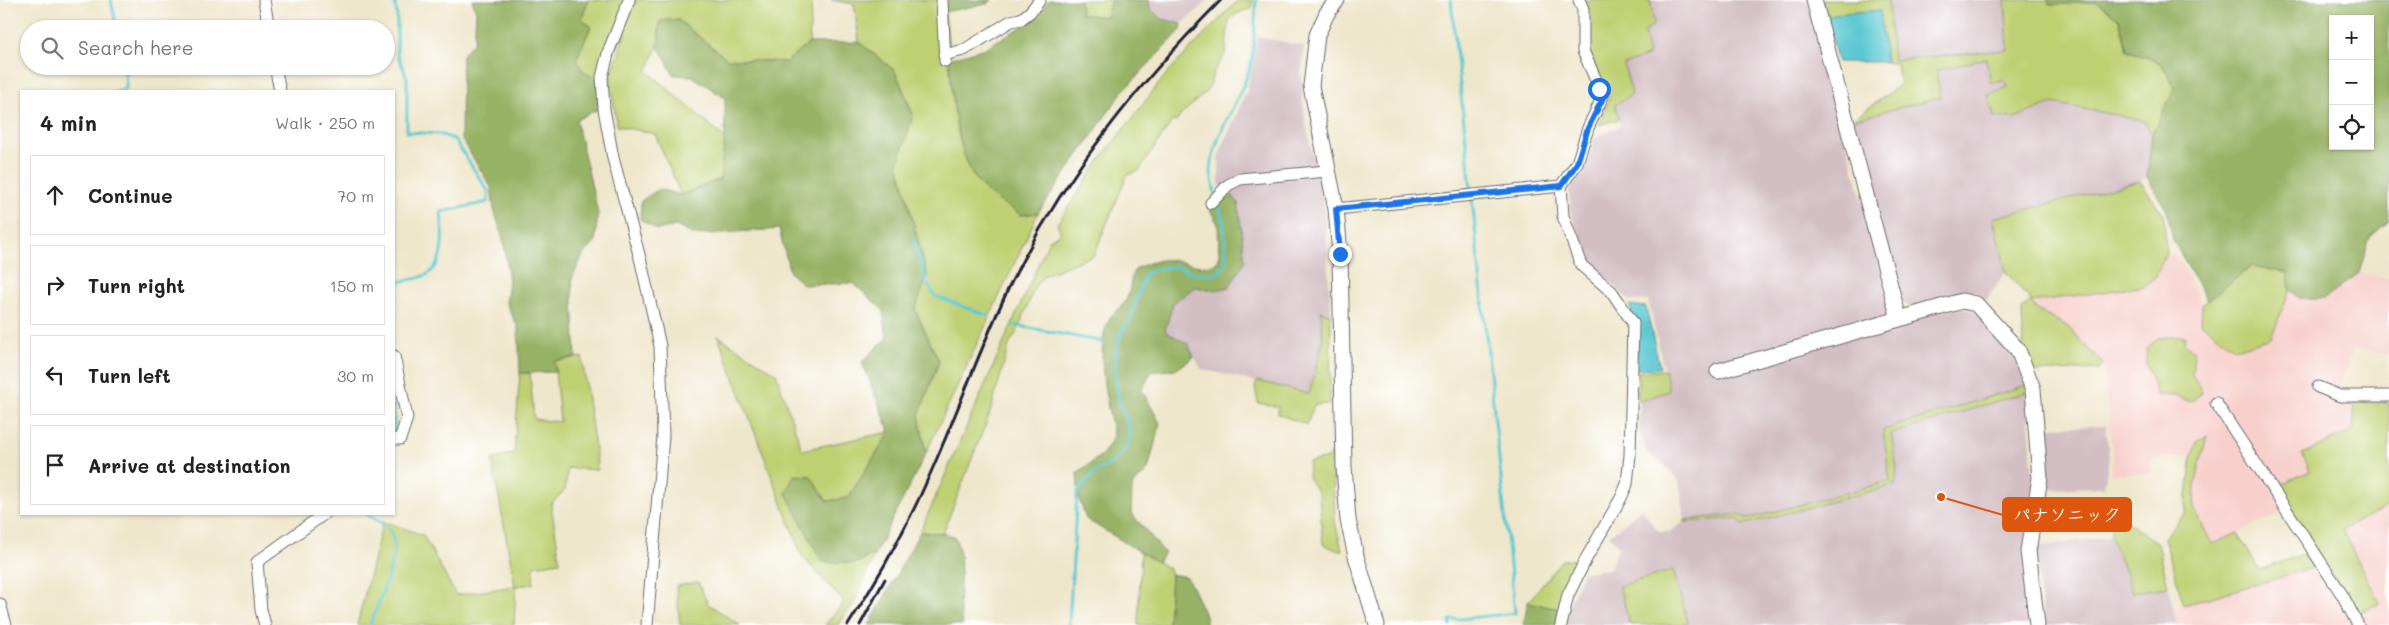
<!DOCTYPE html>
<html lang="en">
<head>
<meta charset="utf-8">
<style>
  body { margin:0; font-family:Mali,"Klee One",sans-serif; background:#f6f6f6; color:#222 }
  .controls { position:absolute; right:15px; top:15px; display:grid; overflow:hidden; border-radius:0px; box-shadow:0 1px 4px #0004 }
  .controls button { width:45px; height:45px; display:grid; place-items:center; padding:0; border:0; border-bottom:1px solid #e0e0e0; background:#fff; color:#222; font:25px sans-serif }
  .stop { position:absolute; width:15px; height:15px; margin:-11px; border:4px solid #1a73e8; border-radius:50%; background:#fff }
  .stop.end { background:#1a73e8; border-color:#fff; box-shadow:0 1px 5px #0008 }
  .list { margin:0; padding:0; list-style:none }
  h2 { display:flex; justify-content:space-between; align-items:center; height:65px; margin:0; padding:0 20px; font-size:21px }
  h2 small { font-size:16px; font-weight:400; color:#767676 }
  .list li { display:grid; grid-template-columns:32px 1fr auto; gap:15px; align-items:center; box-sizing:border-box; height:80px; margin:0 10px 10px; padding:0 10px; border:1px solid #e0e0e0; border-radius:0px }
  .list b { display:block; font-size:19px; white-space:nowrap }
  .list em { font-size:16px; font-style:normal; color:#767676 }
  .icon { flex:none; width:28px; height:28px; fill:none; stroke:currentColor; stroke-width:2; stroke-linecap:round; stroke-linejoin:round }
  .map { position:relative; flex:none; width:2389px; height:625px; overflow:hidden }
  .search { position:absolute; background:#fff; box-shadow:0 1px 4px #0004; left:20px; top:20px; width:375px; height:55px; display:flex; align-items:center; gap:12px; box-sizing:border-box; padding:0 18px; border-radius:28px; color:#767676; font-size:19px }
  .panel { position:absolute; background:#fff; box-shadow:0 1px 4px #0004; left:20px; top:90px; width:375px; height:425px; border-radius:0px }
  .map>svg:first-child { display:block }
</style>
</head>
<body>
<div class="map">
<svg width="2389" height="625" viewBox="0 0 2389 625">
  <rect width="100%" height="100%" fill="#fff"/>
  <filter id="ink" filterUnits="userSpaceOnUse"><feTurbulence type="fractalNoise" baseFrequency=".02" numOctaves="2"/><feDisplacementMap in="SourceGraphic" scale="10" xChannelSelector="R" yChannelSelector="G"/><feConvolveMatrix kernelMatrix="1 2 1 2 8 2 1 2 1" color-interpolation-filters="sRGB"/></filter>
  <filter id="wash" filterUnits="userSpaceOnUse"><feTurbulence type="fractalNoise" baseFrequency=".0096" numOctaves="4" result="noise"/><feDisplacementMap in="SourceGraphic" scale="20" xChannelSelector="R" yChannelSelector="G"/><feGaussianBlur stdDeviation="1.12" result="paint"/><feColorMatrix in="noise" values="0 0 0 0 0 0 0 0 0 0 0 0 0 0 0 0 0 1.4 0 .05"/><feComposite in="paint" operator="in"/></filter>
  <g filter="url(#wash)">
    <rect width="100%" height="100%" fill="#eee6ca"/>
    <polygon fill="#f7d0cc" points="2166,253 2178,257 2202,305 2201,323 2271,338 2290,290 2299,298 2325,298 2359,273 2389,278 2389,354 2353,348 2335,398 2389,403 2389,625 2177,625 2173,608 2319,566 2357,613 2282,513 2213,544 2194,508 2195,486 2207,436 2197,442 2192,455 2152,460 2151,474 2110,474 2113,458 2103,364 2067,326 2038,311 2031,301 2144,286 2156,276"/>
    <g fill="#d2bec3">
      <polygon points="1149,0 1208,0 1182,24 1162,19 1150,9"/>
      <polygon points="1650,0 1808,0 1891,308 1885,318 1963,308 1974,311 2013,354 2027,385 1883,430 1891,481 1747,519 1738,514 1685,520 1679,481 1663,463 1648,454 1639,433 1640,401 1669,391 1648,300 1630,301 1590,263 1571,215 1569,186 1587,162 1594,138 1620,126 1615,104 1632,95 1624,65 1644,32 1654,24"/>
      <polygon points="1822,0 2022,0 2014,118 2052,103 2143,120 2152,134 2147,177 2140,181 1993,218 2006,272 1985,302 1975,291 1912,308 1900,301 1852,120 1900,85 1897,64 1886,62 1880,10 1826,15"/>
      <polygon points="1258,37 1304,46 1301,76 1305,121 1324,205 1331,315 1321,311 1323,341 1309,394 1201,369 1188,344 1165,331 1173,303 1195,287 1215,290 1230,193 1219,185 1219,155 1247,90"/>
      <polygon points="2027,392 2033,482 2031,625 1565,625 1566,614 1583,572 1610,569 1619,546 1609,536 1641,509 1659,532 1669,532 1684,522 1738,518 1743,525 1895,485 1897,469 1891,434"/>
      <polygon points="2106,426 2109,458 2104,487 2046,489 2043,427"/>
      <polygon points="2111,537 2133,592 2168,587 2177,625 2044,625 2035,547"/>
    </g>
    <g fill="#bfd073" stroke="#707957">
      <polygon points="588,0 812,0 809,43 786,62 727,59 677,19 660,22 658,46 647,71 725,138 720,180 681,195 655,134 617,126 610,77 626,33 598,80 584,72 576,60 591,27 582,19"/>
      <polygon points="831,0 944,0 956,124 972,175 1021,215 1038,213 926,453 919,415 939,361 915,310 927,276 898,163 913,114 895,71 859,42 854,4"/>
      <polygon points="1080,0 1111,0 1106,17 1081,14"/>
      <path d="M 1238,0 L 1253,0 L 1251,9 C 1221,16 1229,27 1226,50 C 1224,60 1217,65 1213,73 C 1212,77 1212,81 1210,85 C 1202,100 1185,107 1176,122 L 1172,121 L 1139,171 L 1127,175 L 1094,255 L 1045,275 L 1035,286 L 1019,328 L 1009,345 L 991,410 L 943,533 L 920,532 L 1049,240 L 1061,233 L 1057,224 L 1101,158 L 1168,72 Z"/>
      <polygon points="1585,0 1650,0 1654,24 1644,32 1649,55 1624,65 1632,95 1615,104 1619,119 1599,125 1609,97 1588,48 1588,7"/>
      <polygon points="1822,0 1888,0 1893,60 2008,50 2005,0 2048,0 2050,5 2096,2 2119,19 2127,50 2161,63 2175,88 2152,134 2143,120 2052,103 2014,118 1994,117 1988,95 2008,87 2005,79 1991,83 1986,58 1936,71 1941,97 1852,120 1900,85 1897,64 1886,62 1880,10 1826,15"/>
      <polygon points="2140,181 2164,215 2166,253 2156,276 2144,286 2031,302 2038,311 2067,326 2103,364 2099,369 2035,372 2023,347 2022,309 2031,301 2006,272 1993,218"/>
      <polygon points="2252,266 2288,273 2290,290 2271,338 2235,349 2201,323 2202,305"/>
      <polygon points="1321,311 1331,315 1330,404 1314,405 1307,425 1278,414 1278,407 1258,403 1255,387 1257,381 1309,394 1323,341"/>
      <polygon points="718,336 776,373 802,450 890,432 848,498 827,501 856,563 875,554 854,603 838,625 825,625 844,602 802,556"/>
      <polygon points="2185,336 2184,343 2194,351 2192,374 2202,392 2191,402 2176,396 2157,395 2146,364 2147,347 2158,338"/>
      <polygon points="582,357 598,470 568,468 565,490 551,504 560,562 534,566 533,584 516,586 514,625 357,625 383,521 423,535 456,595 515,586 492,460 514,453 520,373 530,373 534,419 560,422 554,361"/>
      <polygon points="1665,370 1669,391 1640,401 1638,398 1638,372"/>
      <polygon points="2027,385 2027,392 1891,434 1897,469 1895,485 1742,525 1738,518 1684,522 1685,520 1739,514 1747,519 1890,481 1883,430"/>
      <polygon points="2355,400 2389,403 2389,506 2342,530 2380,603 2357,614 2277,486 2310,471 2302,454 2353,430"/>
      <polygon points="2207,435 2195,486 2194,508 2212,544 2238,533 2259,570 2308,552 2319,566 2184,605 2164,538 2185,513 2192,455 2197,442"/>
      <polygon points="1332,453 1335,522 1342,550 1336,550 1323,544 1319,494 1308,477 1309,462 1329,458"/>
      <polygon points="2118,516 2158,543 2168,587 2133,592 2111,537 2111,518"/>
      <polygon points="1141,552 1168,568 1171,574 1168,625 1138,625"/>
      <polygon points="1581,559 1558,609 1528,602 1562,560"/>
      <polygon points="1673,570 1688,622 1679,625 1630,625 1619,586"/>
      <polygon points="698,582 708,604 740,625 680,625 676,586"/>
    </g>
    <g fill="#97b265" stroke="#5c6a50" fill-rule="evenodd">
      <polygon points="472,0 588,0 582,19 591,26 576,60 584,72 598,80 600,108 576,120 598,213 595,243 584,253 572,278 576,357 554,361 556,372 520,373 518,327 506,303 509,281 504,242 494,210 491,187 461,138 462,55 474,42 476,12"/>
      <polygon points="944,0 992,0 987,4 944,12"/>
      <path d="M 1049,0 L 1080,0 L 1081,14 L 1106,17 L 1111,0 L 1149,0 L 1150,9 L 1162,19 L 1182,24 L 1181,30 L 1123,91 L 1038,213 L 1021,215 C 1010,207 996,200 986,191 C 955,163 953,99 949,59 L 985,48 L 1035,19 Z"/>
      <path d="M 2048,0 L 2389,0 L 2389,221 L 2370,237 L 2359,273 L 2325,298 L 2299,298 L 2290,290 L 2288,273 L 2252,266 L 2207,301 L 2173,240 L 2167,211 L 2147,177 L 2152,134 L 2175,88 L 2161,63 L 2127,50 L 2119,19 L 2096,2 L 2049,5 ZM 2333,19 L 2370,19 L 2370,146 L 2333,146 Z"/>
      <polygon points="677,19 727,59 786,62 809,43 859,42 895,71 913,115 898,163 927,276 915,310 939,361 919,415 926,453 875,554 856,563 822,562 786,493 794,475 811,476 827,501 848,498 890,432 862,362 887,337 883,310 853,283 804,285 790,273 779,229 694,235 676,226 657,230 640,219 641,201 659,189 681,195 720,179 725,138 725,98 692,76 674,75 658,46 660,21"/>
      <path d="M 1230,193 L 1238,202 L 1245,261 L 1229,287 L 1215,290 L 1195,287 L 1173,303 L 1165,331 L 1188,344 L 1194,357 L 1177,369 L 1151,372 L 1142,390 L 1160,423 L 1148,470 L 1132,486 L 1131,513 L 1165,553 L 1157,562 L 1086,519 L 1079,499 L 1077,473 C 1093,461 1112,452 1113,431 C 1106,400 1094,346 1110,318 C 1114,311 1124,306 1127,298 C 1136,273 1123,270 1157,261 C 1177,255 1196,272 1216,263 L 1219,259 L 1218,224 L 1208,207 Z"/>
      <path d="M 920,532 L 943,533 L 954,536 C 969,562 953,597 963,625 L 869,625 Z"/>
      <polygon points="1171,574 1187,577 1206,617 1206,625 1168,625"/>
      <polygon points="1528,602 1558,609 1558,625 1523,625"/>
    </g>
    <g fill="#5bc8d1" stroke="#3e7586">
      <polygon points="1880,10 1886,62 1838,62 1826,15"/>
      <polygon points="1629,305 1646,307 1660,368 1636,369 1637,326"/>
    </g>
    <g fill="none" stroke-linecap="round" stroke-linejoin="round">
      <g stroke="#5bc8d1" stroke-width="3">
        <polyline points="111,0 117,29"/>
        <path d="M 394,0 L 397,14 L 397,53 L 407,78 L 407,132 L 439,134 L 454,139 L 488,191 L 488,202 L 441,212 C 443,230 446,262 428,274 C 418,280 404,280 394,283"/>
        <polyline points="1451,0 1471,189"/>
        <polyline points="117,91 126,88 125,66"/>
        <path d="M 1215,194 C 1214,187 1211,178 1211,171 C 1213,130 1245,97 1252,58 C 1255,39 1255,19 1256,0"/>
        <polyline points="914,240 927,284 935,296 989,316"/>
        <polyline points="1014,325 1104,342"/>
        <polyline points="394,405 394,435"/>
        <path d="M 366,514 C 374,519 386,524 391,532 C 403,550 377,605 370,625"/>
        <polyline points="1069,625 1077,493 1095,472 1114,462 1123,453 1129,439 1129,426 1119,403 1115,373 1116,350 1121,332 1130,320 1145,274 1157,269 1175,266 1197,274 1218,273 1226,263 1224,223 1217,200"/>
        <polyline points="1450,625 1450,620 1515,613 1472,199"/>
      </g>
    </g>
  </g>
  <g filter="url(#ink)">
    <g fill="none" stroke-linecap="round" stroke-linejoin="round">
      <g stroke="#69676d" stroke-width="13">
        <g id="minor">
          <polyline points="264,0 269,29"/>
          <polyline points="629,0 609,50 602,77 604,109 613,158 641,262 660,346 663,436 647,625"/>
          <polyline points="942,0 945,61"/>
          <polyline points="944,55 964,50 1011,21 1021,19 1030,12 1040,0"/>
          <polyline points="275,66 280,91"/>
          <polyline points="1211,203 1228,185 1240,179 1328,171"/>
          <polyline points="1336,209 1561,186"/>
          <polyline points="394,356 407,418 400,439 394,439"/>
          <polyline points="2318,387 2340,396 2389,396"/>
          <polyline points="2216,403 2343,596 2358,625"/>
          <polyline points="0,604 6,625"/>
          <polyline points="265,625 261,610 257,562 324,514"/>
          <polyline points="1561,625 1568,595 1587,557 1621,498 1627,484 1630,455 1633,323 1612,292 1581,265 1563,216 1561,186 1577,163 1588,128 1603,96 1583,51 1583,9 1579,0"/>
        </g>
      </g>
      <g stroke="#69676d" stroke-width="17">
        <g id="tertiary">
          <polyline points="1337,0 1327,13 1317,35 1311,86 1336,209 1340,254 1344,467 1348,520 1356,556 1377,625"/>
          <polyline points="1814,0 1899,319"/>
          <polyline points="1718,371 1962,301 1976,304 2018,350 2033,389 2040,478 2028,551 2037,625"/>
        </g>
      </g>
      <use href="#minor" stroke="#fff" stroke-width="11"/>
      <use href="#tertiary" stroke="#fff" stroke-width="15"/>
      <g stroke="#22223b" stroke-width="3">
        <path d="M 848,625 C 880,576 908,525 931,472 C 959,409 982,343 1012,281 C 1065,174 1138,84 1221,0"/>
        <polyline points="860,625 885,579"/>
      </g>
    </g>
  </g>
  <g fill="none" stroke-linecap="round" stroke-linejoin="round" filter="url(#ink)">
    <polyline stroke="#1a73e8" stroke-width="6" points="1340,254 1336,209 1561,186 1577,163 1588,128 1602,100 1603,96 1599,89"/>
  </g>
  <path fill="none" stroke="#de560e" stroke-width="2" d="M1941 497L2003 515"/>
  <circle fill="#de560e" stroke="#fff" stroke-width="2" cx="1941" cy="497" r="5"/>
  <rect fill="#de560e" stroke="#de560e" stroke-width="2" x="2003" y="498" width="128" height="33" rx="5"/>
  <g font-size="18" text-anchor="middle" font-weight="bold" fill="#fff">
    <text x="2067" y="521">パナソニック</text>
  </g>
</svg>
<div class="controls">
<button>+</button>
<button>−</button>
<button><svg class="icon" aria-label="locate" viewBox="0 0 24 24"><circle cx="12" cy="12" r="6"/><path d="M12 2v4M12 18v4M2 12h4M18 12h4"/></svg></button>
</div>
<div class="stop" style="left:1599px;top:89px"></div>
<div class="stop end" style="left:1340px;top:254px"></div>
<div class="search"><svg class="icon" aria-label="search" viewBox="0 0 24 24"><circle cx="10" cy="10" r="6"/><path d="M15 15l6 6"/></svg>Search here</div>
<section class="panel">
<h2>4 min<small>Walk · 250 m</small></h2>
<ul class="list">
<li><svg class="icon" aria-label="ahead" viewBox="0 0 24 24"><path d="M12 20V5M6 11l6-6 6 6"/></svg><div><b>Continue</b></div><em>70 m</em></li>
<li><svg class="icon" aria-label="right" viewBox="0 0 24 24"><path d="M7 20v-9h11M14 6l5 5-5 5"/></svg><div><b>Turn right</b></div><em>150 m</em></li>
<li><svg class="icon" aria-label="left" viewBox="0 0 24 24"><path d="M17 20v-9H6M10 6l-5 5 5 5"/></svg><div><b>Turn left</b></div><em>30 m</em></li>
<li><svg class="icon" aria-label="arrive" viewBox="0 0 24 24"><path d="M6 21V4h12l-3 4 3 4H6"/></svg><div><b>Arrive at destination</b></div></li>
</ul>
</section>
</div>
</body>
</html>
